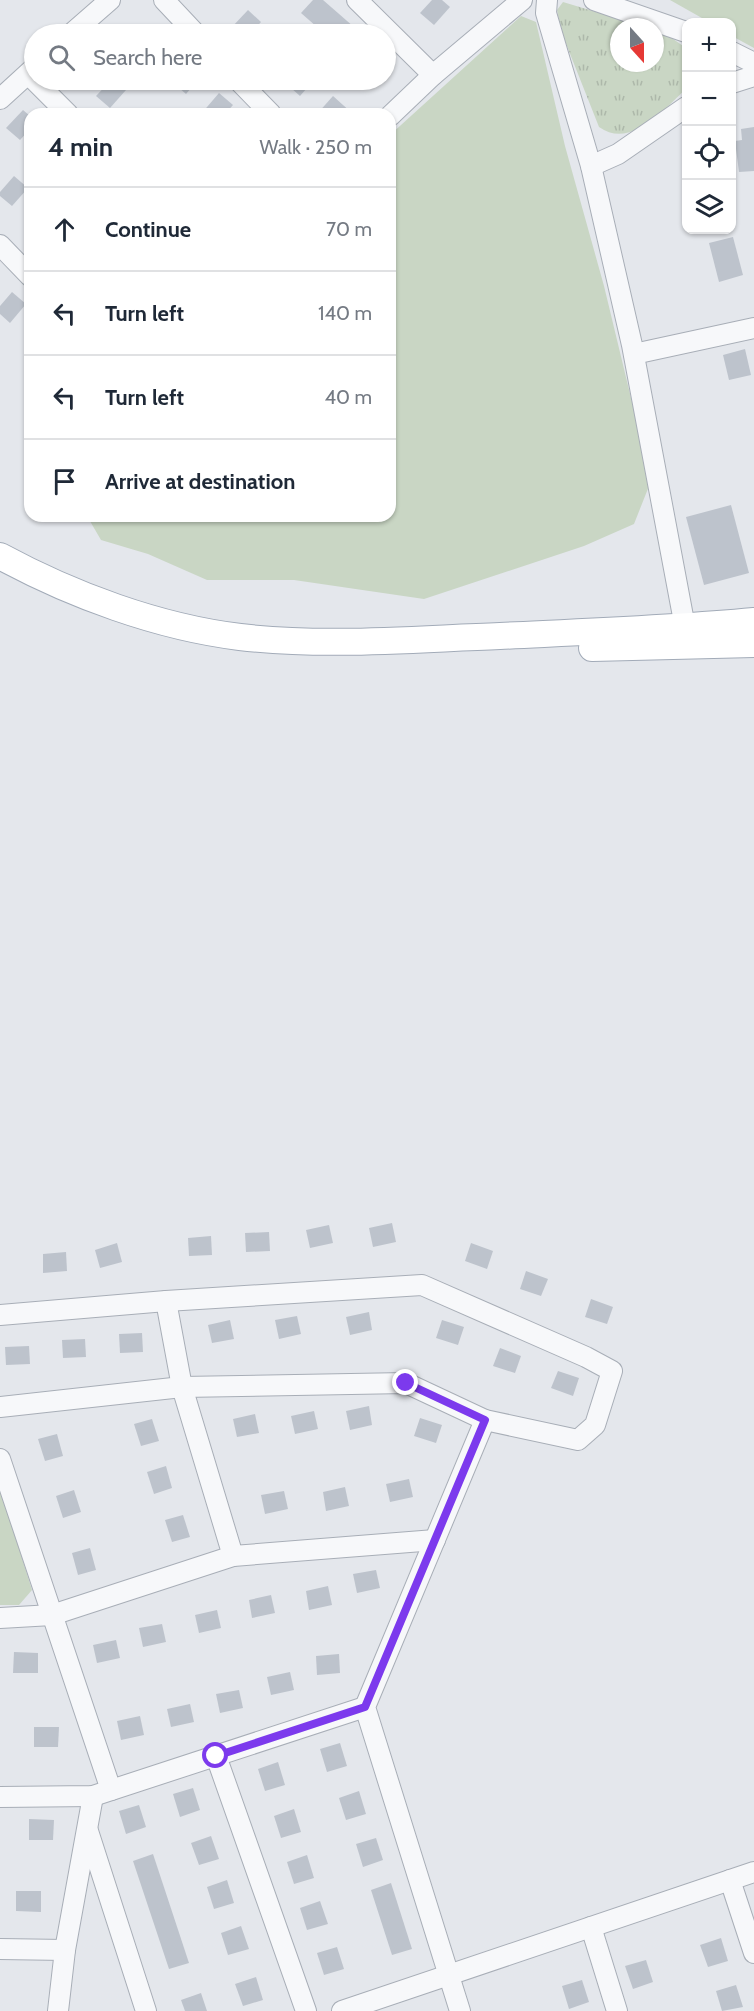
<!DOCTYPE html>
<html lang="en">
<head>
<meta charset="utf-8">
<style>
  body { margin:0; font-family:Cabin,sans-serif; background:#f6f6f7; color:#1f2937 }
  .controls { position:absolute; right:18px; top:18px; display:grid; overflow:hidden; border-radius:12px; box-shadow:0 2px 4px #0004 }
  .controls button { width:54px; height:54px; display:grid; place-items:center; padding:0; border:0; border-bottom:2px solid #e0e1e3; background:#fff; color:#1f2937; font:30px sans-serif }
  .compass { position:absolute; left:610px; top:18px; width:54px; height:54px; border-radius:50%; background:#fff; box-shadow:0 2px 4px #0004; rotate:159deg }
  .stop { position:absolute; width:18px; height:18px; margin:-14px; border:4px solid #7c3aed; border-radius:50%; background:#fff }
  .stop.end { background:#7c3aed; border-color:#fff; box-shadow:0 2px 6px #0008 }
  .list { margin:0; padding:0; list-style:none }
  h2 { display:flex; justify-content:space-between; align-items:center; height:78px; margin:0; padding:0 24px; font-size:26px }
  h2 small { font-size:20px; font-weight:400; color:#747a83 }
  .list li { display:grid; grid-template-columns:39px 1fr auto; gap:18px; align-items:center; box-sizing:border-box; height:84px; padding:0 24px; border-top:2px solid #e0e1e3 }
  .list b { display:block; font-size:22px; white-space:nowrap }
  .list em { font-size:20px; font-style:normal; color:#747a83 }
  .icon { flex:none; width:33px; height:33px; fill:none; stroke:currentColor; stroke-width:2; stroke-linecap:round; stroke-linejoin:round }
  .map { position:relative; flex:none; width:754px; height:2011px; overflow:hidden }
  .search { position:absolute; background:#fff; box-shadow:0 2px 4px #0004; left:24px; top:24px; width:372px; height:66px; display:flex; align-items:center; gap:15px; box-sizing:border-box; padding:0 21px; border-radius:33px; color:#747a83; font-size:22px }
  .panel { position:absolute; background:#fff; box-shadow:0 2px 4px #0004; left:24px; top:108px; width:372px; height:414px; border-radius:18px }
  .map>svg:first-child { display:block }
</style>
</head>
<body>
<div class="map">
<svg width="754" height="2011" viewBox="0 0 754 2011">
  <defs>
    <pattern id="grass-tufts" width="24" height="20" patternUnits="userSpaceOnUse" patternTransform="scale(1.5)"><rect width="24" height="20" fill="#c9d6c4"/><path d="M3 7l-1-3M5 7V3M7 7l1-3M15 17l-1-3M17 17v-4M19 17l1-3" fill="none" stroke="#adb8aa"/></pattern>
  </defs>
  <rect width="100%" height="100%" fill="#e4e7ec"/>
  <path fill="url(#grass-tufts)" d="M 563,2 L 646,27 L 619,27 L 619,63 L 655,63 L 655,30 L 666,34 L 686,48 L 686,89 C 664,109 631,150 599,127 L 561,31 L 557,10 Z"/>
  <g fill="#c9d6c4">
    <polygon points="670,0 754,0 754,48 732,36 732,22 709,22"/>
    <polygon points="521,16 536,22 565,146 604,286 651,481 634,524 584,546 424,599 294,580 207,580 148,554 101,540 87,516 390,516 390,135"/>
    <polygon points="0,1488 32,1590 19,1605 0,1605"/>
  </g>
  <g fill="#bdc3cc">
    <polygon points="313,0 323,0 362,34 325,34 301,13"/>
    <polygon points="432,0 442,0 450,7 434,25 420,13"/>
    <polygon points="248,10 261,22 250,34 239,34 231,28"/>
    <polygon points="111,80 126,90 110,108 96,96"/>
    <polygon points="170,80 198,80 186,94"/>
    <polygon points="282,80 314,80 300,96"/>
    <polygon points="219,93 233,105 225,114 201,114"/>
    <polygon points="333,96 353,114 317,114"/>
    <polygon points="23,110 30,116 30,129 20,140 6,128"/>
    <polygon points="754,127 754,171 739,172 735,141 742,140 741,129"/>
    <polygon points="14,176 28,188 12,206 0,196 0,192"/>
    <polygon points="733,237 743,275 719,282 709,243"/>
    <polygon points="12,292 26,304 10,323 0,314 0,306"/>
    <polygon points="745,349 751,375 729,380 723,355"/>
    <polygon points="731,505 749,573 704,585 686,517"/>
    <polygon points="392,1223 396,1242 373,1247 369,1228"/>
    <polygon points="329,1225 333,1243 310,1248 306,1230"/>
    <polygon points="269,1232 270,1251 246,1252 245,1233"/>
    <polygon points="211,1236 212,1255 189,1256 188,1238"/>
    <polygon points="117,1243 122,1262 100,1268 95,1250"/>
    <polygon points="471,1243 493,1251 487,1269 465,1261"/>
    <polygon points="66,1252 67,1271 43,1273 43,1254"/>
    <polygon points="526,1271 548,1279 541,1296 520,1289"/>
    <polygon points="591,1299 613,1307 607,1324 585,1317"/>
    <polygon points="369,1312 372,1330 350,1335 346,1317"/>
    <polygon points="297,1316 301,1334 279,1339 275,1320"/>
    <polygon points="230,1320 234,1339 212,1343 208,1325"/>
    <polygon points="442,1320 464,1327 458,1345 436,1338"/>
    <polygon points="142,1333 143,1352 120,1353 119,1334"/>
    <polygon points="85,1339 86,1357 63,1358 62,1340"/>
    <polygon points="29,1346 30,1364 6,1365 5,1347"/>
    <polygon points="500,1348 521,1356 515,1373 493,1366"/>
    <polygon points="558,1371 579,1378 573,1396 551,1388"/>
    <polygon points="369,1406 372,1425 350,1430 346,1411"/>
    <polygon points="314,1411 318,1429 295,1434 291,1416"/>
    <polygon points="255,1414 259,1433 237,1437 233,1419"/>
    <polygon points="420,1418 442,1425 436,1443 414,1436"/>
    <polygon points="152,1419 159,1441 141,1446 134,1424"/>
    <polygon points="57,1434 63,1456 45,1461 38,1439"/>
    <polygon points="166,1466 172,1488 154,1494 147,1472"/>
    <polygon points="409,1479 413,1497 390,1502 386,1484"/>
    <polygon points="345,1487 349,1506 326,1511 323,1492"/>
    <polygon points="74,1490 81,1512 63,1518 56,1496"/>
    <polygon points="284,1491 288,1509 265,1514 261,1495"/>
    <polygon points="183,1515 190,1537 172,1542 165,1520"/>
    <polygon points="90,1548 96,1570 78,1575 72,1553"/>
    <polygon points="376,1570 380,1588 357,1593 353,1574"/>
    <polygon points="328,1586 332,1605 309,1610 306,1591"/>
    <polygon points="271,1595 275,1613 252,1618 249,1600"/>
    <polygon points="217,1610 221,1628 199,1633 195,1615"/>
    <polygon points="162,1624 166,1642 143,1647 139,1628"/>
    <polygon points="116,1640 120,1658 97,1663 93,1645"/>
    <polygon points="14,1652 38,1653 38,1673 13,1673"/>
    <polygon points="339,1654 340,1673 317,1675 316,1656"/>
    <polygon points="290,1672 294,1690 271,1695 267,1677"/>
    <polygon points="239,1690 243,1708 220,1713 216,1694"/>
    <polygon points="190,1704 194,1722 171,1727 167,1709"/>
    <polygon points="140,1716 144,1735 121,1740 117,1721"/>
    <polygon points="34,1727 59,1727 58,1747 34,1747"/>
    <polygon points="340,1743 347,1766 327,1772 320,1749"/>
    <polygon points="278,1762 285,1785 265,1791 258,1769"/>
    <polygon points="193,1788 200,1810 180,1817 173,1794"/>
    <polygon points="359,1791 366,1814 346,1820 339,1798"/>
    <polygon points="139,1805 146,1827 126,1834 119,1811"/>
    <polygon points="294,1809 301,1832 281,1838 274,1816"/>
    <polygon points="29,1819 54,1820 53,1840 29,1840"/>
    <polygon points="211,1836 219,1859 199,1865 191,1843"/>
    <polygon points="376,1838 383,1860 363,1867 356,1844"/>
    <polygon points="153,1854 189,1963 169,1969 133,1861"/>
    <polygon points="307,1855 314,1878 294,1884 287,1862"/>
    <polygon points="227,1880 234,1903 214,1909 207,1887"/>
    <polygon points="391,1883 412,1949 392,1955 371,1890"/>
    <polygon points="16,1891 41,1891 41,1912 16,1911"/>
    <polygon points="320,1901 328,1924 307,1930 300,1908"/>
    <polygon points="241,1926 249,1949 228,1955 221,1933"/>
    <polygon points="721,1938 728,1961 708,1967 700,1945"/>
    <polygon points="337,1947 344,1969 324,1975 317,1953"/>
    <polygon points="646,1960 653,1982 633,1989 625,1966"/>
    <polygon points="256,1977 263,2000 243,2006 235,1984"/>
    <polygon points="582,1980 589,2002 569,2009 562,1986"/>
    <polygon points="736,1985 743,2007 722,2011 716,1991"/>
    <polygon points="201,1993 207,2011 185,2011 181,2000"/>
  </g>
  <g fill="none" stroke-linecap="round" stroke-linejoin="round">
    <g stroke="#a8aeb7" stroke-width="22">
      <g id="minor">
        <polyline points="164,0 196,34"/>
        <polyline points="357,0 433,75"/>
        <polyline points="547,0 546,13 591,166 632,345 685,627"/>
        <polyline points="594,0 686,32"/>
        <polyline points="71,34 110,0"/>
        <polyline points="732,52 754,63"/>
        <polyline points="28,74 68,114"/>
        <polyline points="238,80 271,114"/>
        <polyline points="732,83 754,76"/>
        <polyline points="0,99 34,68"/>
        <polyline points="390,116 433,75 522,0"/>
        <polyline points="591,166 618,154 686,107"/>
        <polyline points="0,245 30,276"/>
        <polyline points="634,354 754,328"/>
        <polyline points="166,1301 182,1387 233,1556"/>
        <polyline points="0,1315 166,1301 422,1285 586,1357 612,1371 595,1425 578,1440 485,1420 406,1383 182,1387 0,1407"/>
        <polyline points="0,1459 111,1790"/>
        <polyline points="0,1618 52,1615 233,1556 435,1540"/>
        <polyline points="216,1756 306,2011"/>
        <polyline points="0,1797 93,1796 365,1707"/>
        <polyline points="88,1831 146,2011"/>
        <polyline points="730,1880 754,1953"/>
        <polyline points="591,1927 617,2011"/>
        <polyline points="0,1949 65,1950"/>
        <polyline points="58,2011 65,1950 93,1796"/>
        <polyline points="342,2011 754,1872"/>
        <polyline points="460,2011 365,1707 485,1420"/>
      </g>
    </g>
    <g stroke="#a2abb8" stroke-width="28">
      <g id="major">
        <path d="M 0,556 C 72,595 158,627 240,637 C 326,647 414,639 500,636 C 584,632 669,629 754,621"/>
        <polyline points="592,648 754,644"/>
      </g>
    </g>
    <use href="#minor" stroke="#f7f8fa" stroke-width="20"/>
    <use href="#major" stroke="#fff" stroke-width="26"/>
  </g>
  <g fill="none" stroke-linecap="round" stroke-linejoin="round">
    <polyline stroke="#7c3aed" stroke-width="8" points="216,1756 365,1707 485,1420 406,1383"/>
  </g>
</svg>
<div class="controls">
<button>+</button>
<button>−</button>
<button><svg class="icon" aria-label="locate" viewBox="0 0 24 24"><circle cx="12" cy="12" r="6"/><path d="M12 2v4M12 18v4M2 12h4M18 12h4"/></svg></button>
<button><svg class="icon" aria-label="layers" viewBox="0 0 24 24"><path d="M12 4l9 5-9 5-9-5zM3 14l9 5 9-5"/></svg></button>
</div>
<svg class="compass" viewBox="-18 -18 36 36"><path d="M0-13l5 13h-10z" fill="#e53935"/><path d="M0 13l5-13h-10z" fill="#747a83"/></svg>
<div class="stop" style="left:216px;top:1756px"></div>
<div class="stop end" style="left:406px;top:1383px"></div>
<div class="search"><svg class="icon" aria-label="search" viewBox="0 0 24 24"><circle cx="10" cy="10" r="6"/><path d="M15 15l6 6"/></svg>Search here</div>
<section class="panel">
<h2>4 min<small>Walk · 250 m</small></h2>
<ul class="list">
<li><svg class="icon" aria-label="ahead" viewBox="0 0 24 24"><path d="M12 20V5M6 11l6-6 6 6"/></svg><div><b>Continue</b></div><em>70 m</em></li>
<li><svg class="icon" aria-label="left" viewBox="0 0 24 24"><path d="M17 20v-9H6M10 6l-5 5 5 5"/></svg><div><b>Turn left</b></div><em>140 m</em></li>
<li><svg class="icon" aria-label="left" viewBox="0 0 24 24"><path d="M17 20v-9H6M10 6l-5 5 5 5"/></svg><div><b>Turn left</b></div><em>40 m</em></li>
<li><svg class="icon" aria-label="arrive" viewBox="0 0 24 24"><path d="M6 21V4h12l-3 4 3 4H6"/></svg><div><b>Arrive at destination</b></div></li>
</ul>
</section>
</div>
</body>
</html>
